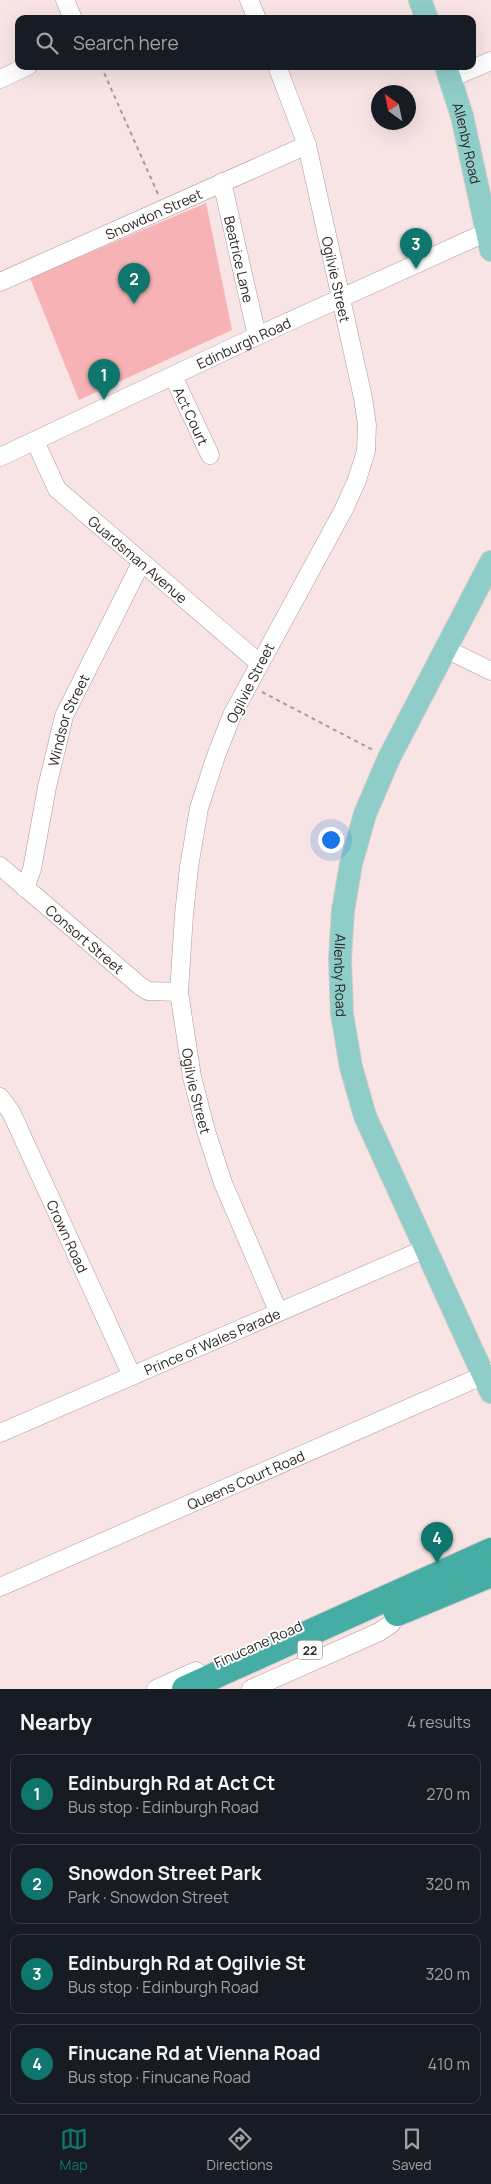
<!DOCTYPE html>
<html lang="en">
<head>
<meta charset="utf-8">
<style>
  body { margin:0; font-family:Manrope,sans-serif; background:#20242c; color:#f1f3f6 }
  .compass { position:absolute; left:371px; top:85px; width:45px; height:45px; border-radius:50%; background:#171b24; box-shadow:0 5px 20px #0002; rotate:327deg }
  .you { position:absolute; left:330px; top:839px; width:18px; height:18px; margin:-12px; border:4px solid #fff; border-radius:50%; background:#1a73e8; box-shadow:0 0 0 8px #1a73e833 }
  .badge { display:grid; place-items:center; width:32px; height:32px; border-radius:50%; background:#0f766e; color:#fff; font-size:16px; font-weight:700 }
  .pin { position:absolute; translate:-50% -41px; filter:drop-shadow(0 1px 2px #0008) }
  .pin::after { content:''; position:absolute; top:26px; width:18px; height:15px; background:inherit; clip-path:polygon(0 0,100% 0,50% 100%) }
  .list { margin:0; padding:0; list-style:none }
  h2 { display:flex; justify-content:space-between; align-items:center; height:65px; margin:0; padding:0 20px; font-size:21px }
  h2 small { font-size:16px; font-weight:400; color:#9ea1a6 }
  .list li { display:grid; grid-template-columns:32px 1fr auto; gap:15px; align-items:center; box-sizing:border-box; height:80px; margin:0 10px 10px; padding:0 10px; border:1px solid #363941; border-radius:10px }
  .list b { display:block; font-size:19px; white-space:nowrap }
  .list p { margin:0; font-size:16px; white-space:nowrap; color:#9ea1a6 }
  .list em { font-size:16px; font-style:normal; color:#9ea1a6 }
  .icon { flex:none; width:28px; height:28px; fill:none; stroke:currentColor; stroke-width:2; stroke-linecap:round; stroke-linejoin:round }
  .map { position:relative; flex:none; width:491px; height:1689px; overflow:hidden }
  .search { position:absolute; background:#171b24; box-shadow:0 5px 20px #0002; left:15px; right:15px; top:15px; height:55px; display:flex; align-items:center; gap:12px; box-sizing:border-box; padding:0 18px; border-radius:10px; color:#9ea1a6; font-size:19px }
  .sheet { height:425px; background:#171b24 }
  nav { display:flex; justify-content:space-around; align-items:center; box-sizing:border-box; height:70px; border-top:1px solid #363941; background:#171b24; font-size:14px; color:#9ea1a6 }
  nav a { display:grid; justify-items:center; gap:2px }
  nav .on { color:#0f766e }
  .map>svg:first-child { display:block }
</style>
</head>
<body>
<div class="map">
<svg width="491" height="1689" viewBox="0 0 491 1689">
  <rect width="100%" height="100%" fill="#f8e4e4"/>
  <polygon fill="#f6b2b4" points="206,203 232,330 79,400 30,278"/>
  <g fill="none" stroke-linecap="round" stroke-linejoin="round">
    <g stroke="#ad9a9b" stroke-width="19">
      <g id="minor">
        <polyline points="65,0 73,19"/>
        <polyline points="249,0 257,19"/>
        <path id="s1" d="M 277,66 L 307,145 L 363,398 L 367,425 L 366,451 L 357,480 L 344,509 L 232,715 L 216,756 L 199,808 L 189,867 L 184,915 L 179,992 L 192,1077 L 206,1131 L 223,1183 L 278,1311"/>
        <polyline points="451,78 491,61"/>
        <polyline points="0,79 28,66"/>
        <path id="s2" d="M 222,182 L 257,336"/>
        <path id="s3" d="M 0,282 L 307,145"/>
        <path id="s4" d="M 173,376 L 210,455"/>
        <path id="s5" d="M 35,441 L 57,489 L 259,663"/>
        <path id="s6" d="M 0,457 L 257,336 L 487,232"/>
        <polyline points="446,649 491,671"/>
        <path id="s7" d="M 0,866 L 139,985 L 148,991 L 179,992"/>
        <path id="s8" d="M 25,888 L 32,869 L 47,787 L 64,716 L 141,563"/>
        <path id="s9" d="M 0,1097 L 11,1112 L 132,1376"/>
        <path id="s10" d="M 0,1433 L 425,1249"/>
        <path id="s11" d="M 0,1587 L 491,1372"/>
        <polyline points="156,1689 196,1671"/>
        <polyline points="251,1689 379,1632 391,1624 400,1611"/>
      </g>
    </g>
    <g stroke="#cdcbcb" stroke-width="24">
      <g id="major">
        <polyline points="420,0 427,19"/>
        <path id="s12" d="M 446,66 L 462,116 L 491,250"/>
        <path id="s13" d="M 491,562 L 389,758 L 365,814 L 351,864 L 343,910 L 340,959 L 342,1014 L 351,1067 L 365,1116 L 491,1392"/>
      </g>
    </g>
    <g stroke="#cdcbcb" stroke-width="28">
      <g id="highway">
        <polyline points="397,1613 491,1574"/>
        <polyline points="185,1689 491,1551"/>
      </g>
    </g>
    <g stroke="#a89999" stroke-width="2" stroke-dasharray="4 4" stroke-linecap="butt">
      <polyline points="101,66 158,194"/>
      <polyline points="262,692 373,750"/>
    </g>
    <use href="#minor" stroke="#fff" stroke-width="18"/>
    <use href="#major" stroke="#8fcec8" stroke-width="22"/>
    <use href="#highway" stroke="#45ada3" stroke-width="26"/>
  </g>
  <g text-anchor="middle" dominant-baseline="central" stroke-width="4" stroke-linejoin="round" paint-order="stroke">
    <rect fill="#fff" stroke="#6c6767" stroke-width="1" x="297.5" y="1640.5" width="25" height="19" rx="4"/>
    <g font-size="12" font-weight="bold" fill="#2d2626">
      <text x="310" y="1650">22</text>
    </g>
    <g font-size="14" fill="#2d2626" stroke="#fff">
      <text stroke="none"><textPath href="#s12" startOffset="80">Allenby Road</textPath></text>
      <text stroke="none"><textPath href="#s3" startOffset="168">Snowdon Street</textPath></text>
      <text stroke="none"><textPath href="#s2" startOffset="79">Beatrice Lane</textPath></text>
      <text stroke="none"><textPath href="#s1" startOffset="222">Ogilvie Street</textPath></text>
      <text stroke="none"><textPath href="#s6" startOffset="269">Edinburgh Road</textPath></text>
      <text stroke="none"><textPath href="#s4" startOffset="44">Act Court</textPath></text>
      <text stroke="none"><textPath href="#s5" startOffset="160">Guardsman Avenue</textPath></text>
      <text transform="translate(250 683) rotate(-63)">Ogilvie Street</text>
      <text stroke="none"><textPath href="#s8" startOffset="174">Windsor Street</textPath></text>
      <text stroke="none"><textPath href="#s7" startOffset="112">Consort Street</textPath></text>
      <text stroke="none"><textPath href="#s13" startOffset="446">Allenby Road</textPath></text>
      <text stroke="none"><textPath href="#s1" startOffset="1078">Ogilvie Street</textPath></text>
      <text stroke="none"><textPath href="#s9" startOffset="155">Crown Road</textPath></text>
      <text stroke="none"><textPath href="#s10" startOffset="231">Prince of Wales Parade</textPath></text>
      <text stroke="none"><textPath href="#s11" startOffset="268">Queens Court Road</textPath></text>
      <text transform="translate(258 1644) rotate(-24)">Finucane Road</text>
    </g>
  </g>
</svg>
<svg class="compass" viewBox="-18 -18 36 36"><path d="M0-13l5 13h-10z" fill="#e53935"/><path d="M0 13l5-13h-10z" fill="#9ea1a6"/></svg>
<div class="you"></div>
<div class="pin badge" style="left:104px;top:400px">1</div>
<div class="pin badge" style="left:134px;top:304px">2</div>
<div class="pin badge" style="left:416px;top:269px">3</div>
<div class="pin badge" style="left:437px;top:1563px">4</div>
<div class="search"><svg class="icon" aria-label="search" viewBox="0 0 24 24"><circle cx="10" cy="10" r="6"/><path d="M15 15l6 6"/></svg>Search here</div>
</div>
<section class="sheet">
<h2>Nearby<small>4 results</small></h2>
<ul class="list">
<li><span class="badge">1</span><div><b>Edinburgh Rd at Act Ct</b><p>Bus stop · Edinburgh Road</p></div><em>270 m</em></li>
<li><span class="badge">2</span><div><b>Snowdon Street Park</b><p>Park · Snowdon Street</p></div><em>320 m</em></li>
<li><span class="badge">3</span><div><b>Edinburgh Rd at Ogilvie St</b><p>Bus stop · Edinburgh Road</p></div><em>320 m</em></li>
<li><span class="badge">4</span><div><b>Finucane Rd at Vienna Road</b><p>Bus stop · Finucane Road</p></div><em>410 m</em></li>
</ul>
</section>
<nav>
<a class="on"><svg class="icon" aria-label="map" viewBox="0 0 24 24"><path d="M3 6l6-2 6 2 6-2v14l-6 2-6-2-6 2zM9 4v14M15 6v14"/></svg>Map</a>
<a><svg class="icon" aria-label="directions" viewBox="0 0 24 24"><path d="M12 3l9 9-9 9-9-9zM9 14v-3h6M13 9l2 2-2 2"/></svg>Directions</a>
<a><svg class="icon" aria-label="saved" viewBox="0 0 24 24"><path d="M7 4h10v16l-5-4-5 4z"/></svg>Saved</a>
</nav>
</body>
</html>
